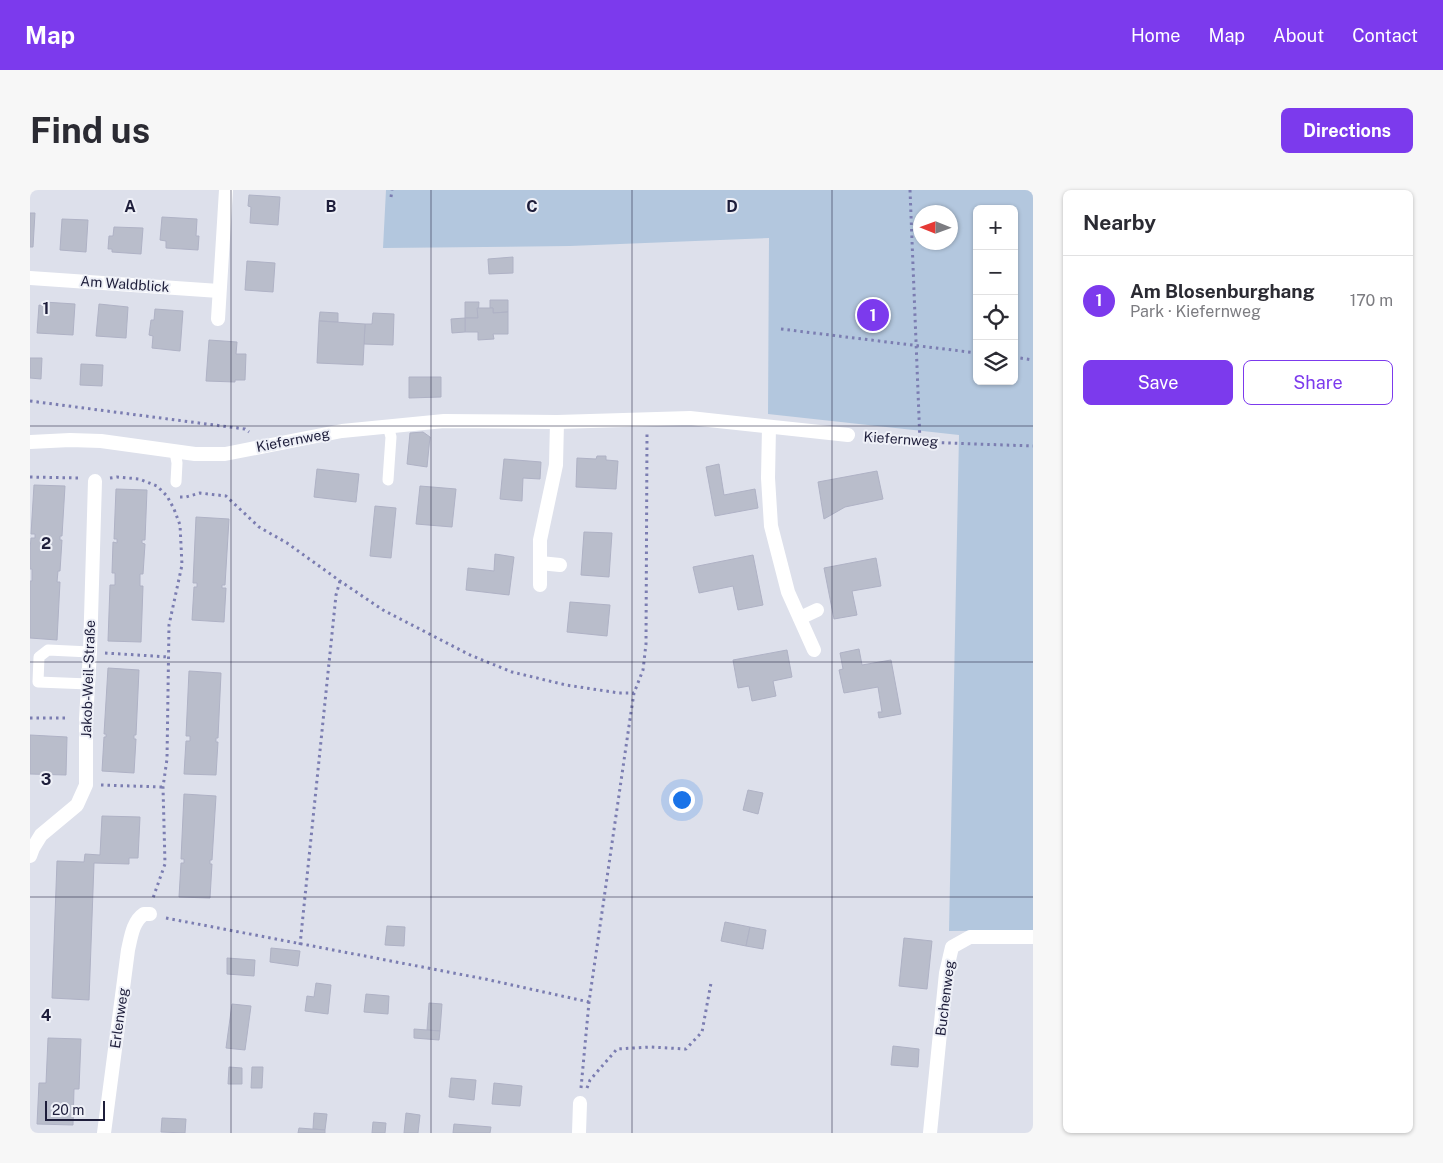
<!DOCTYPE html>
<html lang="en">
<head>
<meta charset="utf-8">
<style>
  body { margin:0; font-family:"Public Sans",sans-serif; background:#f7f7f7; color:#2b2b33 }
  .controls { position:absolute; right:15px; top:15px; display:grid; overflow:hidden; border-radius:8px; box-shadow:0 1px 4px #0004 }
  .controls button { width:45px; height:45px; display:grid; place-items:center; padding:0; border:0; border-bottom:1px solid #e1e1e2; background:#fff; color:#2b2b33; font:25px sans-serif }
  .compass { position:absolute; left:883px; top:15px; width:45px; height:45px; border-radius:50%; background:#fff; box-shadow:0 1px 4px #0004; rotate:271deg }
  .scale { position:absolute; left:15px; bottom:12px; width:60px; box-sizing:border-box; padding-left:5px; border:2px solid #1e1e3b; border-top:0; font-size:14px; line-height:18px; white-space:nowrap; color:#1e1e3b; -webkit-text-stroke:4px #eef0f7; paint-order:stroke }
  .you { position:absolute; left:651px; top:609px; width:18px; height:18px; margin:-12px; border:4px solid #fff; border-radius:50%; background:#1a73e8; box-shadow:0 0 0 8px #1a73e833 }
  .badge { display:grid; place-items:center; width:32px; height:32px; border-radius:50%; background:#7c3aed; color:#fff; font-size:16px; font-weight:700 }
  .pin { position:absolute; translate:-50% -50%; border:2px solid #fff; box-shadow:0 1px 5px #0006 }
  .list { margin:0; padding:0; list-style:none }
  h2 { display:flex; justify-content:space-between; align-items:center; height:65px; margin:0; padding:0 20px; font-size:21px }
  h2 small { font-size:16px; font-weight:400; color:#7c7c81 }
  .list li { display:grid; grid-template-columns:32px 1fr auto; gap:15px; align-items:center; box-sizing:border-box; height:90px; padding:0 20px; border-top:1px solid #e1e1e2 }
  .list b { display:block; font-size:19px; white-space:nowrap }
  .list p { margin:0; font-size:16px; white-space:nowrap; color:#7c7c81 }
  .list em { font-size:16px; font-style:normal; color:#7c7c81 }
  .actions { display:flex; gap:10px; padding:15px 20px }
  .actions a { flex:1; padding:11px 0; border:1px solid #7c3aed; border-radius:8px; text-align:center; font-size:18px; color:#7c3aed }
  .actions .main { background:#7c3aed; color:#fff }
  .icon { flex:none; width:28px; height:28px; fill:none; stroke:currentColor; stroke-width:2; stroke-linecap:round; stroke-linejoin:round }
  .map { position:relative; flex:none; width:1003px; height:943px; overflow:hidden; border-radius:8px }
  header { display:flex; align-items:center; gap:30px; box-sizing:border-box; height:70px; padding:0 25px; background:#7c3aed; color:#fff }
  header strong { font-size:24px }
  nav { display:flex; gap:28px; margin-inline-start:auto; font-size:18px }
  .intro { display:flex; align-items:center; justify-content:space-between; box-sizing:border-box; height:120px; padding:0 30px }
  h1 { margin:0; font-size:35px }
  .button { padding:12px 22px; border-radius:8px; background:#7c3aed; color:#fff; font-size:18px; font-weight:700 }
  main { display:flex; gap:30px; padding:0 30px }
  aside { flex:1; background:#fff; border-radius:8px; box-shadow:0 1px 4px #0004 }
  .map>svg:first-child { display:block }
</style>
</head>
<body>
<header>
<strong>Map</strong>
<nav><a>Home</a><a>Map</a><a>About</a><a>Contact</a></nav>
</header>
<div class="intro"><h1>Find us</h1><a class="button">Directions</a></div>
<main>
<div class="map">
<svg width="1003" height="943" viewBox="0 0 1003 943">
  <rect width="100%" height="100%" fill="#dde0eb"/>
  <path fill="#b3c7de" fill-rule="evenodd" d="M 356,0 L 1003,0 L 1003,740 L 919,741 L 929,245 L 738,224 L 739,48 L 540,56 L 353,58 ZM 947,19 L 984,19 L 984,191 L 947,191 ZM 891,22 L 921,22 L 921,52 L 891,52 Z"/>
  <g fill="#b9bdcb" stroke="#afb2c5">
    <polygon points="219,5 250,7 248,35 220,33 221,17 218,16"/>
    <polygon points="0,23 5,23 3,57 0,57"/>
    <polygon points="132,27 167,29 166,46 169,46 168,60 136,58 136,51 130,50"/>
    <polygon points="32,29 58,30 56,62 30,60"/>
    <polygon points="84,37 113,38 111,64 82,62 82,59 78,59 79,46 83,46"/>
    <polygon points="483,67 483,83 459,84 458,69"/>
    <polygon points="217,71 245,73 243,102 215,100"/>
    <polygon points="460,110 478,110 478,122 463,123 463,118 460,118"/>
    <polygon points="14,112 45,114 43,145 7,143 9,115 14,116"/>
    <polygon points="435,112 449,112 448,128 435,128"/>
    <polygon points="69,114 98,117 96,148 66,146"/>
    <polygon points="447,118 463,118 463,123 478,122 478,144 463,144 464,149 448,150 448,142 435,142 435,128 448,128"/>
    <polygon points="125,119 153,121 150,161 122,158 123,146 119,145 121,130 124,130"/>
    <polygon points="290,122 308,123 308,132 289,131"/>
    <polygon points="343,123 364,124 363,155 334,154 335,134 342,134"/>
    <polygon points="435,128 435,142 422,143 421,129"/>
    <polygon points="289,131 335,134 333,175 287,173"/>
    <polygon points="179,150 207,152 206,164 216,164 215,190 205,190 205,192 176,191"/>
    <polygon points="0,168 12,168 11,189 0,188"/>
    <polygon points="51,174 73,175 72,196 50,195"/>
    <polygon points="379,187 411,187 411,207 379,208"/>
    <polygon points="393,242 400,247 397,277 377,274 380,243"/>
    <polygon points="567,266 576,266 576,270 588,271 586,299 546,297 547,268 566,269"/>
    <polygon points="474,269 511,272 510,289 493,288 492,311 470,309"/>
    <polygon points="689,274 694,305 725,299 728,318 685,326 676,277"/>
    <polygon points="287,279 329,284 326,312 284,307"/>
    <polygon points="847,281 853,309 815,317 794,329 788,292"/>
    <polygon points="4,295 35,296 32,346 30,346 30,350 32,350 30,381 28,381 27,392 30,392 27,450 0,448 0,391 2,391 2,379 0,379 0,359 1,348 5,348 5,344 1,344"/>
    <polygon points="390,296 426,299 422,337 386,334"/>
    <polygon points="86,299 117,300 115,350 112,350 112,353 115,354 113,384 110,384 110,396 113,396 111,452 78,451 80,395 85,395 85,383 82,383 83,352 87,353 87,349 84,349"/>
    <polygon points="345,316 366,318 361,368 340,366"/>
    <polygon points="166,327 199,329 195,395 192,395 192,398 196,398 194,432 162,430 164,397 167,397 167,393 163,393"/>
    <polygon points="554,342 582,343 579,387 551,385"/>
    <polygon points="465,364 484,367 479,405 436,400 438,378 464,381"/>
    <polygon points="723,365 733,415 708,420 703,396 669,403 663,377"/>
    <polygon points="846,368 851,396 822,401 827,425 804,429 794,378"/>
    <polygon points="540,412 580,415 577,446 537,442"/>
    <polygon points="829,459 832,475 861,470 871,524 849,528 848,522 852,522 848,497 814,503 809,480 813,479 810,463"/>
    <polygon points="757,460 762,487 743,491 746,506 722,511 719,496 708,498 703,470"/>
    <polygon points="78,478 109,480 106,545 104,545 104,549 106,549 104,583 72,581 74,547 76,547 76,544 74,544"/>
    <polygon points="159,481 191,483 188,548 186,548 186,552 188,552 186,585 154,584 156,551 160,551 160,546 156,546"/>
    <polygon points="0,545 37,547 36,585 0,584"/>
    <polygon points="718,600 733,603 728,624 713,620"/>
    <polygon points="154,604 186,606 182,670 180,670 180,674 182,674 180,708 149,707 151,673 154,673 154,669 151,669"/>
    <polygon points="72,626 110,627 108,668 99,668 99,674 64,673 59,810 22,808 27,671 54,672 55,664 70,665"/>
    <polygon points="695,732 720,737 716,756 691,751"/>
    <polygon points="357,736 375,737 374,756 355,755"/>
    <polygon points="720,737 736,740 733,759 716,756"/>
    <polygon points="874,748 902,751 897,799 869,796"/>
    <polygon points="241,758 270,761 268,776 240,772"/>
    <polygon points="197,768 225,770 224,786 197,784"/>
    <polygon points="286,793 301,795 298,824 275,821 277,806 284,807"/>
    <polygon points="336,804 359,806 358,824 334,822"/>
    <polygon points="399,813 412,814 410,841 397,840"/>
    <polygon points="202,814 221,816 215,860 196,858"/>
    <polygon points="384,839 410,841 409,850 384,848"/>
    <polygon points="18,848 51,849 49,899 44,899 43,935 7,934 9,893 16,893"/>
    <polygon points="863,856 889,859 888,877 861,875"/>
    <polygon points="199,877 212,878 212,894 198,894"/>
    <polygon points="222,877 233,877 232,898 221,898"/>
    <polygon points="421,888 446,890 444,910 419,907"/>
    <polygon points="464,893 492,896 490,916 462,914"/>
    <polygon points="284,923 297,924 295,940 283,939"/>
    <polygon points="376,923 390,925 388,943 374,943"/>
    <polygon points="132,928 156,929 155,943 131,942"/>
    <polygon points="343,932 356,933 355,943 342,943"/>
    <polygon points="424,934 461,937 460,943 423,943"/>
    <polygon points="269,938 295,940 295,943 268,943"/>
  </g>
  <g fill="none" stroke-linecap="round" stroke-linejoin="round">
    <g stroke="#7b7db1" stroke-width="3" stroke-dasharray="2.5 4" stroke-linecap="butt">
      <polyline points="880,0 890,252"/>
      <polyline points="361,7 362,0"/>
      <polyline points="751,139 947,163"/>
      <polyline points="984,167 1003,170"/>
      <polyline points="0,211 215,239 219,242"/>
      <polyline points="834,247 890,252 1003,256"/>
      <polyline points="0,287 49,288"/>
      <polyline points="80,288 87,287 109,289 127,296 137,306 144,319 150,335 152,375 139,435 137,569 133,597 135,674 123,708"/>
      <polyline points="150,307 156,307 170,303 196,306 229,337 257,353 310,391 353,420 440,465 482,482 536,495 589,503 604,503"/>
      <polyline points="75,463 139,467"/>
      <polyline points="0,528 39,528"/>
      <polyline points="71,595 133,597"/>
      <polyline points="136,728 455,789 559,812"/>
      <polyline points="270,755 306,405 310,391"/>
      <polyline points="551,898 559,812 600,529 604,503 613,480 616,454 617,244"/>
      <polyline points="557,898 560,890 587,859 621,857 656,859 672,842 681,793"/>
    </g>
    <g stroke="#fff" stroke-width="11">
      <polyline points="145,262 147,273 146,292"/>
      <polyline points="358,290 361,247 358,236"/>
      <polyline points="59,494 8,492 9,467 18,460 60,462"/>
    </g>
    <g stroke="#fff" stroke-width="14">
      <polyline points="0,88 189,101"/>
      <polyline points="188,129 196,0"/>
      <polyline points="739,237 738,288 741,336 758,402 784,460"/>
      <polyline points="0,252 40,250 71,251 165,264 195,264 312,241 414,231 527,232 660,228 818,245"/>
      <polyline points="510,373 530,375"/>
      <polyline points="510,395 510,350 526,275 527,232"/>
      <polyline points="770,428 787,420"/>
      <polyline points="0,666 3,658 11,645 47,615 56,595 56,529 60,462 65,291"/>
      <path d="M 74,943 L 98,760 C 101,747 103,731 114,724 L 120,724"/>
      <polyline points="549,943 550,913"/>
      <polyline points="900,943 916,783 922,757 940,747 1003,747"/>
    </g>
  </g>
  <path fill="none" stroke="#1e1e3b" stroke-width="1" stroke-opacity="0.55" d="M 201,0 L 201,943M 401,0 L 401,943M 602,0 L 602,943M 802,0 L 802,943M 0,236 L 1003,236M 0,472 L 1003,472M 0,707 L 1003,707"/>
  <g text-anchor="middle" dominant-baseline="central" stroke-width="4" stroke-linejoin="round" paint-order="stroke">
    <g font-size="14" fill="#1e1e3b" stroke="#eef0f7">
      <text transform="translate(95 94) rotate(4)">Am Waldblick</text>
      <text transform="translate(871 249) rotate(4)">Kiefernweg</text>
      <text transform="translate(263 250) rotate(-11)">Kiefernweg</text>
      <text transform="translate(58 489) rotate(-88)">Jakob-Weil-Straße</text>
      <text transform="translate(915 808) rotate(-83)">Buchenweg</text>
      <text transform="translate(89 828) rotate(-82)">Erlenweg</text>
    </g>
  </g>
  <g font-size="16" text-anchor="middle" font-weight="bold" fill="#1e1e3b" stroke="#eef0f7" stroke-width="4" stroke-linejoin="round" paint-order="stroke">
    <text x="100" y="22">A</text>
    <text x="301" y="22">B</text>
    <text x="502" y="22">C</text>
    <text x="702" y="22">D</text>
    <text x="16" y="124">1</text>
    <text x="16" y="359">2</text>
    <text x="16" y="595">3</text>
    <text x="16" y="831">4</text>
  </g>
</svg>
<div class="controls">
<button>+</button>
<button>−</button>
<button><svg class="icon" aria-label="locate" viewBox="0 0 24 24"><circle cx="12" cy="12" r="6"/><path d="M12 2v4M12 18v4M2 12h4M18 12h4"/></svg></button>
<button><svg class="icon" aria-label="layers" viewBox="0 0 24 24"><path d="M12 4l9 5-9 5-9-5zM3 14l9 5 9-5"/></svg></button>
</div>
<svg class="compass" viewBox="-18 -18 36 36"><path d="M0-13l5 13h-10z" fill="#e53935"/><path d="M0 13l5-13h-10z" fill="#7c7c81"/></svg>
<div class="scale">20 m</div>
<div class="you"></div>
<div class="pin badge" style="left:843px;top:125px">1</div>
</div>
<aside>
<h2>Nearby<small></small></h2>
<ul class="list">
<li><span class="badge">1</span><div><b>Am Blosenburghang</b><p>Park · Kiefernweg</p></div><em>170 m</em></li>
</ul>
<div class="actions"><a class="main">Save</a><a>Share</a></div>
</aside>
</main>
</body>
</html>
